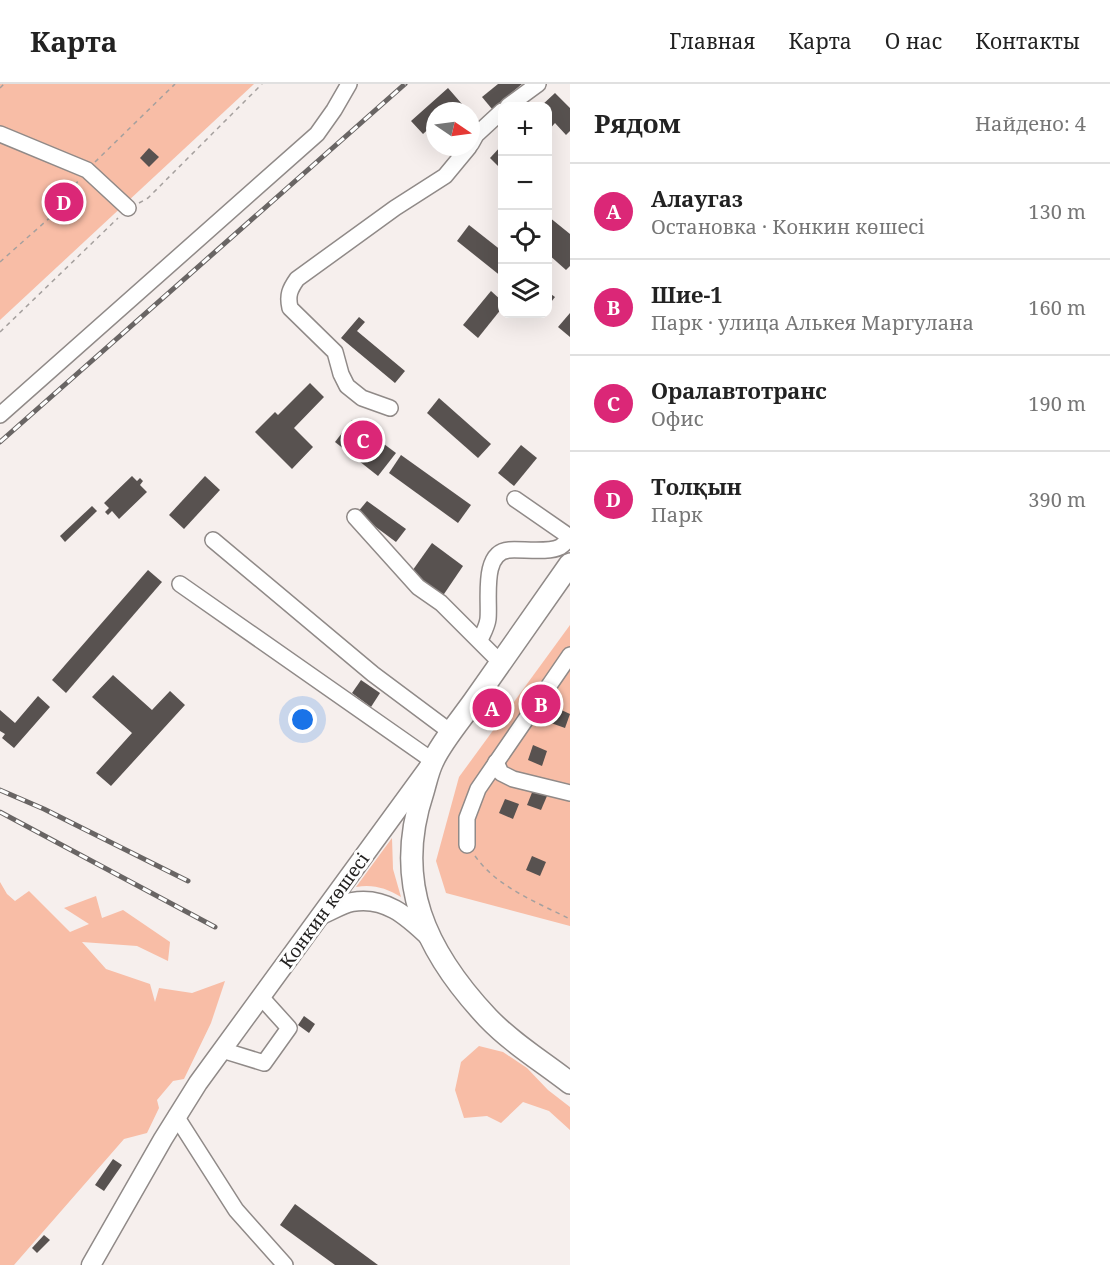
<!DOCTYPE html>
<html lang="ru">
<head>
<meta charset="utf-8">
<style>
  body { margin:0; font-family:"Noto Serif",serif; background:#f2f2f2; color:#222 }
  .controls { position:absolute; right:18px; top:18px; display:grid; overflow:hidden; border-radius:12px; box-shadow:0 6px 24px #0002 }
  .controls button { width:54px; height:54px; display:grid; place-items:center; padding:0; border:0; border-bottom:2px solid #e0e0e0; background:#fff; color:#222; font:30px sans-serif }
  .compass { position:absolute; left:426px; top:18px; width:54px; height:54px; border-radius:50%; background:#fff; box-shadow:0 6px 24px #0002; rotate:103deg }
  .you { position:absolute; left:303px; top:636px; width:21px; height:21px; margin:-15px; border:4px solid #fff; border-radius:50%; background:#1a73e8; box-shadow:0 0 0 9px #1a73e833 }
  .badge { display:grid; place-items:center; width:39px; height:39px; border-radius:50%; background:#db2777; color:#fff; font-size:20px; font-weight:700 }
  .pin { position:absolute; translate:-50% -50%; border:3px solid #fff; box-shadow:0 2px 6px #0006 }
  .list { margin:0; padding:0; list-style:none }
  h2 { display:flex; justify-content:space-between; align-items:center; height:78px; margin:0; padding:0 24px; font-size:26px }
  h2 small { font-size:20px; font-weight:400; color:#767676 }
  .list li { display:grid; grid-template-columns:39px 1fr auto; gap:18px; align-items:center; box-sizing:border-box; height:96px; padding:0 24px; border-top:2px solid #e0e0e0 }
  .list b { display:block; font-size:22px; white-space:nowrap }
  .list p { margin:0; font-size:20px; white-space:nowrap; color:#767676 }
  .list em { font-size:20px; font-style:normal; color:#767676 }
  .icon { flex:none; width:33px; height:33px; fill:none; stroke:currentColor; stroke-width:2; stroke-linecap:round; stroke-linejoin:round }
  .map { position:relative; flex:none; width:570px; height:1181px; overflow:hidden }
  header { display:flex; align-items:center; gap:36px; box-sizing:border-box; height:84px; padding:0 30px; background:#fff; border-bottom:2px solid #e0e0e0 }
  header strong { font-size:28px }
  nav { display:flex; gap:33px; margin-inline-start:auto; font-size:21px }
  main { display:flex }
  aside { flex:1; background:#fff }
  .map>svg:first-child { display:block }
</style>
</head>
<body>
<header>
<strong>Карта</strong>
<nav><a>Главная</a><a>Карта</a><a>О нас</a><a>Контакты</a></nav>
</header>
<main>
<div class="map">
<svg width="570" height="1181" viewBox="0 0 570 1181">
  <rect width="100%" height="100%" fill="#f6efed"/>
  <g fill="#f8bda6">
    <polygon points="0,0 254,0 0,236"/>
    <polygon points="570,541 570,842 446,809 436,777 459,693"/>
    <path d="M 392,754 L 393,785 L 401,813 C 386,804 373,800 356,803 Z"/>
    <polygon points="0,798 7,810 15,817 29,807 70,848 89,840 64,824 96,812 102,834 123,826 170,858 168,877 137,862 82,858 106,885 150,900 155,918 159,904 192,909 225,897 211,939 184,995 173,997 157,1016 159,1024 147,1049 124,1055 14,1181 0,1181"/>
    <polygon points="479,962 503,968 527,984 548,1006 570,1023 570,1046 549,1027 523,1018 501,1039 487,1032 464,1034 455,1006 461,978"/>
  </g>
  <g fill="#585250">
    <polygon points="498,0 522,0 492,25 482,13"/>
    <polygon points="448,4 468,27 435,27 435,39 423,50 411,37"/>
    <polygon points="555,9 570,24 570,47 566,51 555,39 548,47 548,22 541,22"/>
    <polygon points="502,61 502,86 490,74"/>
    <polygon points="149,64 159,73 149,83 140,74"/>
    <polygon points="549,133 570,150 570,182 566,186 548,170 548,135"/>
    <polygon points="469,141 502,167 502,193 457,157"/>
    <polygon points="491,207 502,217 502,224 478,254 463,241"/>
    <polygon points="548,208 555,213 548,222"/>
    <polygon points="570,229 570,253 558,243"/>
    <polygon points="359,233 365,238 357,247 405,287 395,299 341,254"/>
    <polygon points="310,299 324,313 294,344 313,363 292,385 255,348 275,328 278,331"/>
    <polygon points="439,314 491,360 478,374 427,329"/>
    <polygon points="352,336 396,369 378,392 335,358"/>
    <polygon points="521,361 537,374 514,402 498,389"/>
    <polygon points="401,371 471,421 458,439 389,389"/>
    <polygon points="132,392 137,397 140,394 143,397 140,401 147,408 119,435 112,427 108,431 105,428 109,424 104,419"/>
    <polygon points="205,392 220,406 184,445 169,431"/>
    <polygon points="367,417 406,445 396,458 357,429"/>
    <polygon points="92,422 97,427 65,458 60,452"/>
    <polygon points="432,459 463,482 442,513 410,490"/>
    <polygon points="148,486 162,498 66,609 52,596"/>
    <polygon points="113,591 152,626 170,607 185,621 111,702 96,689 132,649 92,613"/>
    <polygon points="361,596 380,609 371,623 352,609"/>
    <polygon points="38,612 50,623 14,664 2,654 5,650 0,647 0,626 15,639"/>
    <polygon points="557,624 570,630 565,644 551,639"/>
    <polygon points="533,661 547,667 542,682 528,676"/>
    <polygon points="533,706 547,712 541,726 527,721"/>
    <polygon points="505,715 519,720 513,735 499,729"/>
    <polygon points="532,772 546,778 540,792 526,786"/>
    <polygon points="304,932 315,940 309,949 298,941"/>
    <polygon points="113,1075 122,1081 104,1107 95,1101"/>
    <polygon points="295,1120 378,1181 335,1181 280,1141"/>
    <polygon points="44,1151 50,1156 37,1169 32,1164"/>
  </g>
  <g fill="none" stroke-linecap="round" stroke-linejoin="round">
    <g stroke="#908a88" stroke-width="18">
      <g id="minor">
        <polyline points="508,22 538,0"/>
        <polyline points="0,50 87,86 128,124"/>
        <polyline points="471,60 476,51 502,27"/>
        <path d="M 390,324 L 362,314 L 347,302 L 341,290 L 335,268 L 290,224 C 287,211 290,205 297,195 L 395,124 L 445,92 L 469,63"/>
        <polyline points="0,331 317,50 334,26 349,0"/>
        <polyline points="515,415 570,453"/>
        <polyline points="355,433 418,503 441,519 501,579"/>
        <polyline points="213,456 373,590 452,649"/>
        <polyline points="180,500 433,677"/>
        <path d="M 480,556 C 483,549 487,543 488,535 C 490,517 481,468 509,466 C 522,465 549,469 560,463 C 563,461 567,457 570,454"/>
        <polyline points="496,678 501,689 513,695 570,709"/>
        <polyline points="467,761 467,734 478,705 570,571"/>
        <polyline points="222,966 264,979 289,944 261,913"/>
        <polyline points="176,1032 236,1126 285,1181"/>
      </g>
    </g>
    <g stroke="#908a88" stroke-width="21">
      <g id="major">
        <path d="M 321,831 C 331,827 342,820 352,818 C 385,812 407,832 429,853"/>
        <polyline points="91,1181 163,1055 198,999 428,684"/>
      </g>
    </g>
    <g stroke="#908a88" stroke-width="24">
      <path id="highway" d="M 570,480 C 539,524 508,569 476,614 C 463,633 442,657 433,677 C 428,687 426,698 423,708 C 393,798 425,867 488,934 C 512,959 543,978 570,999"/>
    </g>
    <g stroke="#a5a09e" stroke-width="1.5" stroke-dasharray="4.5 4.5" stroke-linecap="butt">
      <polyline points="0,4 4,0"/>
      <polyline points="95,78 175,0"/>
      <polyline points="139,119 148,114 262,0"/>
      <polyline points="0,178 55,129 78,97"/>
      <polyline points="0,248 118,134"/>
      <path d="M 475,772 C 497,803 536,818 570,835"/>
    </g>
    <use href="#minor" stroke="#fff" stroke-width="15"/>
    <use href="#major" stroke="#fff" stroke-width="18"/>
    <use href="#highway" stroke="#fff" stroke-width="21"/>
    <g stroke="#696564" stroke-width="5">
      <g id="rail">
        <polyline points="0,358 405,0"/>
        <polyline points="0,706 44,725 188,797"/>
        <polyline points="0,728 215,843"/>
      </g>
    </g>
    <use href="#rail" stroke="#fefefe" stroke-width="3" stroke-dasharray="9" stroke-linecap="butt"/>
  </g>
  <g text-anchor="middle" dominant-baseline="central" stroke-width="6" stroke-linejoin="round" paint-order="stroke">
    <g font-size="18" fill="#232120" stroke="#fefefe">
      <text transform="translate(324 826) rotate(-54)">Конкин көшесі</text>
    </g>
  </g>
</svg>
<div class="controls">
<button>+</button>
<button>−</button>
<button><svg class="icon" aria-label="locate" viewBox="0 0 24 24"><circle cx="12" cy="12" r="6"/><path d="M12 2v4M12 18v4M2 12h4M18 12h4"/></svg></button>
<button><svg class="icon" aria-label="layers" viewBox="0 0 24 24"><path d="M12 4l9 5-9 5-9-5zM3 14l9 5 9-5"/></svg></button>
</div>
<svg class="compass" viewBox="-18 -18 36 36"><path d="M0-13l5 13h-10z" fill="#e53935"/><path d="M0 13l5-13h-10z" fill="#767676"/></svg>
<div class="you"></div>
<div class="pin badge" style="left:492px;top:624px">A</div>
<div class="pin badge" style="left:541px;top:620px">B</div>
<div class="pin badge" style="left:363px;top:356px">C</div>
<div class="pin badge" style="left:64px;top:118px">D</div>
</div>
<aside>
<h2>Рядом<small>Найдено: 4</small></h2>
<ul class="list">
<li><span class="badge">A</span><div><b>Алаугаз</b><p>Остановка · Конкин көшесі</p></div><em>130 m</em></li>
<li><span class="badge">B</span><div><b>Шие-1</b><p>Парк · улица Алькея Маргулана</p></div><em>160 m</em></li>
<li><span class="badge">C</span><div><b>Оралавтотранс</b><p>Офис</p></div><em>190 m</em></li>
<li><span class="badge">D</span><div><b>Толқын</b><p>Парк</p></div><em>390 m</em></li>
</ul>
</aside>
</main>
</body>
</html>
